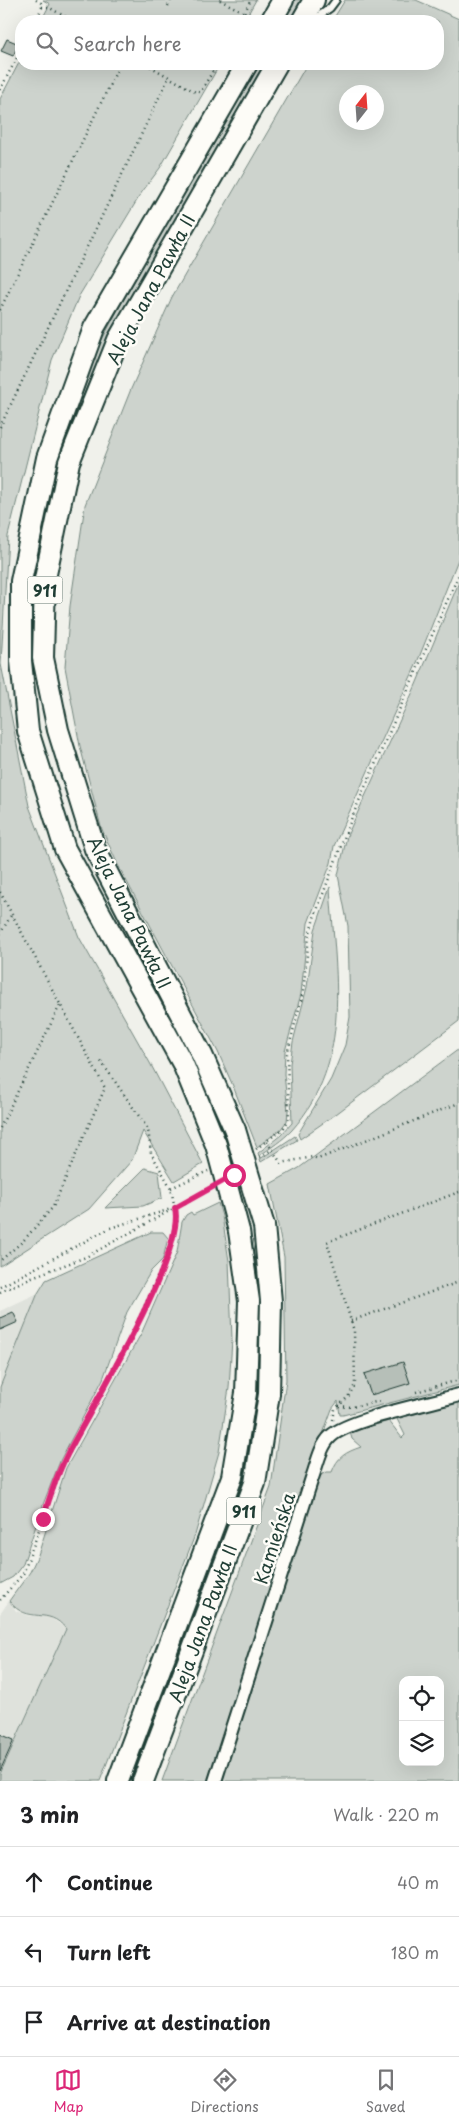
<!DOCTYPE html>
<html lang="en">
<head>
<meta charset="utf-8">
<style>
  body { margin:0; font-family:"Playpen Sans",sans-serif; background:#f6f6f6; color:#202124 }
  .controls { position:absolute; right:15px; bottom:15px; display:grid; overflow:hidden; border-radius:10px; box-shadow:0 5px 20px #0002 }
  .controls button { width:45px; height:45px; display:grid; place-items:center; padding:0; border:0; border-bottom:1px solid #e0e0e0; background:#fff; color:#202124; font:25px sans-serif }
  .compass { position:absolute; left:339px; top:85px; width:45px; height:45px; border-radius:50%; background:#fff; box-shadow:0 5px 20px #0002; rotate:17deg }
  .stop { position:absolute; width:15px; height:15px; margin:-11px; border:4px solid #db2777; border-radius:50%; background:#fff }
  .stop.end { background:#db2777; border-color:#fff; box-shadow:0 1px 5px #0008 }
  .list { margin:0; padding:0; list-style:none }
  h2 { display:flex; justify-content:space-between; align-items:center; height:65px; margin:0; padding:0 20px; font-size:21px }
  h2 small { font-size:16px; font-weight:400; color:#757577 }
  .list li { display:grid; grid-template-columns:32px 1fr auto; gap:15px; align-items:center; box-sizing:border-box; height:70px; padding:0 20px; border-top:1px solid #e0e0e0 }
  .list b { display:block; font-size:19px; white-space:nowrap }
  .list em { font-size:16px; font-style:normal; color:#757577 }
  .icon { flex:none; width:28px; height:28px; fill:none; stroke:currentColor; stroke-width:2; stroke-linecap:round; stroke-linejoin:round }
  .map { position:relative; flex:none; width:459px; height:1781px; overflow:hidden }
  .search { position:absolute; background:#fff; box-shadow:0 5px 20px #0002; left:15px; right:15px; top:15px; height:55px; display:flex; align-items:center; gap:12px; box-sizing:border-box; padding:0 18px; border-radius:20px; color:#757577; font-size:19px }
  .sheet { height:275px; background:#fff }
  nav { display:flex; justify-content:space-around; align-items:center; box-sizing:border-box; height:70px; border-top:1px solid #e0e0e0; background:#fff; font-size:14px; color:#757577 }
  nav a { display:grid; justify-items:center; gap:2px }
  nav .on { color:#db2777 }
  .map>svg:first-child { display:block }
</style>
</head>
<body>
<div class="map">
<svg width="459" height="1781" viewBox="0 0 459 1781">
  <rect width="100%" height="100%" fill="#f0f1eb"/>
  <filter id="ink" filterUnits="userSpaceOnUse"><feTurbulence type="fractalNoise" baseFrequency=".02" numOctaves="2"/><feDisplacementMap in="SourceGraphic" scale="10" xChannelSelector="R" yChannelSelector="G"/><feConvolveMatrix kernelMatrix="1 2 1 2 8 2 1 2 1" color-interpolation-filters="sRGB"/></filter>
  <g filter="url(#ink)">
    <g fill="#dfe2dc">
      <polygon points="38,1293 0,1391 0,1311"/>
      <polygon points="9,1601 16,1611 30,1616 49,1616 66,1629 0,1774 0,1614"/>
    </g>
    <g fill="#cdd3cd" stroke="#768880" fill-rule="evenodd">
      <polygon points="43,0 256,0 244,21 41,21 50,4"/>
      <polygon points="294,0 301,0 289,21 282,21"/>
      <path d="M 345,0 L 416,0 L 459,19 L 459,557 L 416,665 L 334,846 L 331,863 L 308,923 L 301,994 L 285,1051 L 284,1074 L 288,1111 L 287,1121 L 280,1130 L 257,1147 L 233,1086 L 218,1052 L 118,865 L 101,827 L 80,746 L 65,667 L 70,606 L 85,505 L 131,389 L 172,297 L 307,64 L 438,64 L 438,21 L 332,21 ZM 346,92 L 376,92 L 376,122 L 346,122 Z"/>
      <polygon points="21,59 21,64 220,64 160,168 142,192 79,296 52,360 8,536 1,664 29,806 79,937 150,1063 203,1164 174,1181 143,1131 132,1160 89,1209 0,1266 0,99"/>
      <polygon points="258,64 265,64 125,310 99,359 68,431 62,429 96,351 120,306"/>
      <polygon points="459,582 459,1021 336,1114 300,1139 298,1134 331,1079 345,1045 350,1017 348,926 338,875 347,836 415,687"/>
      <path d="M 330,887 C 335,972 354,1060 292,1130 C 283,1140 270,1148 259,1156 L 258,1153 L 281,1135 L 292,1123 L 290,1064 L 293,1042 L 307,987 L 315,930 Z"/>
      <polygon points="459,1049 459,1385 343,1415 340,1415 338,1401 332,1409 315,1456 272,1599 209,1781 162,1781 271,1487 286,1380 284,1257 270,1184 299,1168"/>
      <polygon points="295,1136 297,1140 261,1162 260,1159"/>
      <polygon points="145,1168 159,1172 162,1198 143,1206 105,1208"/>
      <path d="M 218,1203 L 222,1216 L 229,1261 L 232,1339 L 229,1388 L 219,1452 L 195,1535 L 100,1781 L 0,1781 L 0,1774 L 66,1629 C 48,1605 29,1626 9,1601 L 30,1572 L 38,1555 L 66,1468 L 142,1332 L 177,1252 L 182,1222 L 186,1215 L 191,1212 L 193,1215 Z"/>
      <polygon points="151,1232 163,1232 168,1238 163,1259 151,1271 127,1312 103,1379 61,1459 44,1502 23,1564 13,1577 0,1584 0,1387 38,1293 46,1280"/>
      <path d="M 459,1401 L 459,1781 L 218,1781 L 315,1479 L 326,1472 L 332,1472 C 337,1457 346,1452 361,1447 L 352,1439 L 350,1432 L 389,1421 L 402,1438 L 405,1435 L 397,1419 ZM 403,1680 L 440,1680 L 440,1762 L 403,1762 Z"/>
    </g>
    <g fill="#b6bfb8" stroke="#1f3d34">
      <polygon points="7,39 19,44 13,56 1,51"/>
      <polygon points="13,1312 18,1322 0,1330 0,1318"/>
      <polygon points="403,1362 410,1383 371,1395 364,1374"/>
      <polygon points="0,1734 14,1740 0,1771"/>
    </g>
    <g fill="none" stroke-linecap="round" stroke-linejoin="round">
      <g stroke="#1f3d34" stroke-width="10">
        <polyline id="service" points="312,21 330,8 336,0"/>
      </g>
      <g stroke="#1f3d34" stroke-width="16">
        <path id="minor" d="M 215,1781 L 312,1478 C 317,1465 320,1446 331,1436 C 350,1419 431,1403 459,1395"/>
      </g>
      <g stroke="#1f3d34" stroke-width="24">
        <g id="primary">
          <polyline points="271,21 283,0"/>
          <polyline points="302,21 314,0"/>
          <polyline points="235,1130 202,1055 95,849 58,730 43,658 45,579 69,462 118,340 277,64"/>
          <polyline points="216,1145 183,1064 65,849 28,731 21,661 21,581 47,458 94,328 247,64"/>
          <polyline points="118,1781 232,1477 246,1393 249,1301 239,1231"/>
          <polyline points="143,1781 255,1483 269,1394 271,1301 264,1226"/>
        </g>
      </g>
      <g stroke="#1f3d34" stroke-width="2.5" stroke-dasharray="1 4" stroke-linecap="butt">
        <polyline points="36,0 41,3 42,7 36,21"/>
        <polyline points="220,0 245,13"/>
        <polyline points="168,6 171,0"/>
        <polyline points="42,7 48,7 73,21"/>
        <polyline points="240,21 251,0"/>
        <polyline points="146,64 197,93 201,91 217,64"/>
        <polyline points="0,90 21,50"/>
        <polyline points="0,310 120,64"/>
        <polyline points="0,427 169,77"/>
        <polyline points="0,892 105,1088 53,1207 23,1241 0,1261"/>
        <polyline points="0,934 12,914"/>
        <polyline points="459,1061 459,1067"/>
        <polyline points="0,1128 60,1005"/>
        <polyline points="267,1142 281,1163 313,1157 318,1159 459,1103"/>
        <polyline points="256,1149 283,1129 289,1119 287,1054 303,993 309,936 314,918 352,817 459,574"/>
        <polyline points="260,1157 273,1149"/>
        <polyline points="171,1188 208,1171"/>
        <polyline points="0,1287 110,1228 171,1209"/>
        <polyline points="0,1292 32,1277 86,1257 211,1188"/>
        <polyline points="351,1321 459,1282"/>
        <polyline points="416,1392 459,1380"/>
        <polyline points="339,1406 352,1407 381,1401"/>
        <polyline points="333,1420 335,1409 348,1397 355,1385 354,1331 327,1242 459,1192"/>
        <polyline points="0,1600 23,1574 63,1464 135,1328 162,1267 177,1221 171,1188 151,1153 148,1129 100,1060"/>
      </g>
      <use href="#service" stroke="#fdfcf7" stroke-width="6"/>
      <use href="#minor" stroke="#fdfcf7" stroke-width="12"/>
      <use href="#primary" stroke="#fdfcf7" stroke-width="20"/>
      <g stroke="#1f3d34" stroke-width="24" stroke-linecap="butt">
        <g id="primary-bridge">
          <polyline points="235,1130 264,1226"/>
          <polyline points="216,1145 239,1231"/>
        </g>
      </g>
      <use href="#primary-bridge" stroke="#fdfcf7" stroke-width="20"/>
    </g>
  </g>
  <g fill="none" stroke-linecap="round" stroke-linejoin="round" filter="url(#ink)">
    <path stroke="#db2777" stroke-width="6" d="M 43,1519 C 50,1495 58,1471 70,1449 C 94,1404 186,1252 175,1208 L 234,1175"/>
  </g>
  <g text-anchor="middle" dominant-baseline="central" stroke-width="5" stroke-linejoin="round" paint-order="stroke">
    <g fill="#fdfcf7" stroke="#62766e" stroke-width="1">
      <rect x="27.5" y="576.5" width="35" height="27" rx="4"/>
      <rect x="226.5" y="1497.5" width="35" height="27" rx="4"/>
    </g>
    <g font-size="16" font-weight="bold" fill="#1f3d34">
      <text x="45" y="590">911</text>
      <text x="244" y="1511">911</text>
    </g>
    <g font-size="18" fill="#1f3d34" stroke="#fdfcf7">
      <text transform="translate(150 289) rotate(-62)">Aleja Jana Pawła II</text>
      <text transform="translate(130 912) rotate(64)">Aleja Jana Pawła II</text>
      <text transform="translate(274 1538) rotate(-72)">Kamieńska</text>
      <text transform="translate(202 1623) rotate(-70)">Aleja Jana Pawła II</text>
    </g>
  </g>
</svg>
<div class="controls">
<button><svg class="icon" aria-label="locate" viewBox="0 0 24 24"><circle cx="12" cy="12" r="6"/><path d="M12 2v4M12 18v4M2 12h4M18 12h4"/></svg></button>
<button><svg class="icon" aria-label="layers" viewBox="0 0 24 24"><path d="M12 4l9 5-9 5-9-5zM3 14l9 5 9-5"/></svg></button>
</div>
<svg class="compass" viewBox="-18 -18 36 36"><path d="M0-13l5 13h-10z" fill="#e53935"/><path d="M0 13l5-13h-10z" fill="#757577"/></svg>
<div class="stop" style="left:234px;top:1175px"></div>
<div class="stop end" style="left:43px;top:1519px"></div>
<div class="search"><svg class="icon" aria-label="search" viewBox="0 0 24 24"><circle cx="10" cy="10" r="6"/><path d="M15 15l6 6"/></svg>Search here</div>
</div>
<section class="sheet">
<h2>3 min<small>Walk · 220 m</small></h2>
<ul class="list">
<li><svg class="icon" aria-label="ahead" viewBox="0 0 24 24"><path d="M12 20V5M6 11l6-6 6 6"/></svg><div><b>Continue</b></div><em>40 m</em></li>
<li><svg class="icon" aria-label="left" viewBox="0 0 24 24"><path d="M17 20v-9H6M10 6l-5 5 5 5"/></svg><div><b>Turn left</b></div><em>180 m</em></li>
<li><svg class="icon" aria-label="arrive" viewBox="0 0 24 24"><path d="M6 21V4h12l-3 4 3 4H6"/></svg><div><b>Arrive at destination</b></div></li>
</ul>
</section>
<nav>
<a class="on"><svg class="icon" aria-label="map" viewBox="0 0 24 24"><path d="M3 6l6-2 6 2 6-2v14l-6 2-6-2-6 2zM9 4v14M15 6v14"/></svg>Map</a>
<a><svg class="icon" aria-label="directions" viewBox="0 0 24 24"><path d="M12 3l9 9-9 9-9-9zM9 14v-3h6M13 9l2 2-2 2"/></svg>Directions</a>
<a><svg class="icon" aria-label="saved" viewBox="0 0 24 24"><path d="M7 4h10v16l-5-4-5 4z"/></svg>Saved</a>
</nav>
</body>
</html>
